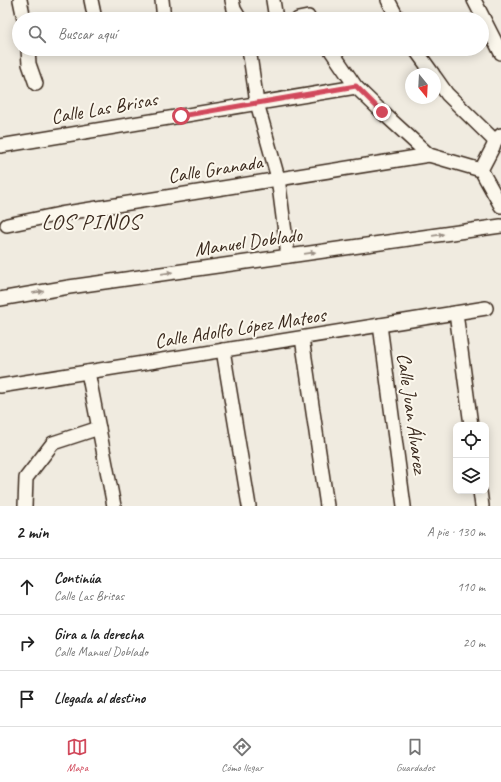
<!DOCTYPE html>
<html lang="es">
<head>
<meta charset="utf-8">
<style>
  body { margin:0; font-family:Caveat,sans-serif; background:#f6f6f6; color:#222 }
  .controls { position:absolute; right:12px; bottom:12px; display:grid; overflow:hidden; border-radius:8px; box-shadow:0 2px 10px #0003 }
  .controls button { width:36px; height:36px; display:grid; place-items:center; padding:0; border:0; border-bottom:1px solid #e0e0e0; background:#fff; color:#222; font:20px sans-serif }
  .compass { position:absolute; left:405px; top:68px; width:36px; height:36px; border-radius:50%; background:#fff; box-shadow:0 2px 10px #0003; rotate:162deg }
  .stop { position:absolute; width:12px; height:12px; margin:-9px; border:3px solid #d1495b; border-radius:50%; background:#fff }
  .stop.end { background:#d1495b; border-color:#fff; box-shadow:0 1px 4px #0008 }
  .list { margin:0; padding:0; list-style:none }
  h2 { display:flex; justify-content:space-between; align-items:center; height:52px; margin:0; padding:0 16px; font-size:17px }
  h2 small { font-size:13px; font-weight:400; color:#767676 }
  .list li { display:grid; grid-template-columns:26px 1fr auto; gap:12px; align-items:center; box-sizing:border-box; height:56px; padding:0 16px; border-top:1px solid #e0e0e0 }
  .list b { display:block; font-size:15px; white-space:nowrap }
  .list p { margin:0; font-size:13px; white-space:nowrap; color:#767676 }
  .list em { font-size:13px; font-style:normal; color:#767676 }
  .icon { flex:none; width:22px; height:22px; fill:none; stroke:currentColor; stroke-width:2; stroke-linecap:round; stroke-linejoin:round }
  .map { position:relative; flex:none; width:501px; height:506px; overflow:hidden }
  .search { position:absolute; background:#fff; box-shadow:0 2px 10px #0003; left:12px; right:12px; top:12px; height:44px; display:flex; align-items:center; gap:10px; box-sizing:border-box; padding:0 14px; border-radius:22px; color:#767676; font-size:15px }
  .sheet { height:220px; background:#fff }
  nav { display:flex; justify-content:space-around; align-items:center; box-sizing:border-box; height:56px; border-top:1px solid #e0e0e0; background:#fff; font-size:11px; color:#767676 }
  nav a { display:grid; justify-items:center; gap:2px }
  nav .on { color:#d1495b }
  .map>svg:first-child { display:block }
</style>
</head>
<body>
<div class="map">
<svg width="501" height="506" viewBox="0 0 501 506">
  <rect width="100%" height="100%" fill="#f0ebe0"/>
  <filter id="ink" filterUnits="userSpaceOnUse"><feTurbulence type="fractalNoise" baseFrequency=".025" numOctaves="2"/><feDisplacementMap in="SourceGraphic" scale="8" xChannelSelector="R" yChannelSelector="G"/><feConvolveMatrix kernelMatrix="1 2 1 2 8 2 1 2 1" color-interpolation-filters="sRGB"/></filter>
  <g filter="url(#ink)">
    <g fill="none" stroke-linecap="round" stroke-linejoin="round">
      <g stroke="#3b2a1e" stroke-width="16">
        <g id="minor">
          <polyline points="20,0 24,19"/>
          <polyline points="91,0 95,19"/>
          <polyline points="162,0 164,19"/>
          <polyline points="232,0 234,9 240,19"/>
          <polyline points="273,0 276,19"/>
          <polyline points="388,0 398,19"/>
          <polyline points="474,0 501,53"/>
          <polyline points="298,19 308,17 309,19"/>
          <polyline points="28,49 29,64 36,84"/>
          <polyline points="249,49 257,103 278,178 288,256"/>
          <polyline points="330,49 356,87 382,112 429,155 481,170 501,206"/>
          <polyline points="415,49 433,74"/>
          <polyline points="435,77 447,94 495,141"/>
          <polyline points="0,146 356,87"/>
          <polyline points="481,170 493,147 495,141 501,135"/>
          <polyline points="7,225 60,214 429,155"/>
          <polyline points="0,299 69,287 501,226"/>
          <polyline points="456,313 471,425"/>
          <polyline points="380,325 404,506"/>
          <polyline points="302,338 327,506"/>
          <polyline points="223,350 249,506"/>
          <polyline points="88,372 114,506"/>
          <polyline points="0,386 486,308"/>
          <polyline points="480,491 482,506"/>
          <polyline points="25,506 26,478 53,443 99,428"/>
        </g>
      </g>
      <use href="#minor" stroke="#fbf7ec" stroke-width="13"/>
    </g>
    <defs><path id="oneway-solid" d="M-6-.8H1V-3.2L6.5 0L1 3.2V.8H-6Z"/></defs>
    <g fill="#9b9085">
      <use href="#oneway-solid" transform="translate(438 235) rotate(-8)"/>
      <use href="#oneway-solid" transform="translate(310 253) rotate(-8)"/>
      <use href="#oneway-solid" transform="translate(167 273) rotate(-8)"/>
      <use href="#oneway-solid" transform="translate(38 292) rotate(-9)"/>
    </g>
  </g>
  <g fill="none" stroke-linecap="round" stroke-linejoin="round" filter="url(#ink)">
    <polyline stroke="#d1495b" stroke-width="5" points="181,116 356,86 382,112"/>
  </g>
  <g text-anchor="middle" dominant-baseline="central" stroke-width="4" stroke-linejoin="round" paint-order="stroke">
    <g font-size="20" fill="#3b2a1e" stroke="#fbf7ec">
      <text transform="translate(104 108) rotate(-10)">Calle Las Brisas</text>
      <text transform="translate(215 169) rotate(-9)">Calle Granada</text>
      <text transform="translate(248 242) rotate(-8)">Manuel Doblado</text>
      <text transform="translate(240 328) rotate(-9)">Calle Adolfo López Mateos</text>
      <text transform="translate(412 413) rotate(82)">Calle Juan Álvarez</text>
    </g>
    <g font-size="22" letter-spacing="1" fill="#3b2a1e" stroke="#fbf7ec">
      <text x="91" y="222">LOS PINOS</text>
    </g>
  </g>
</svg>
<div class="controls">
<button><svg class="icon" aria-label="locate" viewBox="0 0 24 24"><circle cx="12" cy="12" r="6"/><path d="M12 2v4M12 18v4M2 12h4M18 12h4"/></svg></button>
<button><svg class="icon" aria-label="layers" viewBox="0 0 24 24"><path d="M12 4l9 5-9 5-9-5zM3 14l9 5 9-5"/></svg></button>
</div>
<svg class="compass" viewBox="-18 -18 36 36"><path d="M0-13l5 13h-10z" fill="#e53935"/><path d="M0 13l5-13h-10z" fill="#767676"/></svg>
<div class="stop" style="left:181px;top:116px"></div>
<div class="stop end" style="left:382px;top:112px"></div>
<div class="search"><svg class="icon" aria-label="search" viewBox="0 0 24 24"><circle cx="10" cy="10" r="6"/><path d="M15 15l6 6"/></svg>Buscar aquí</div>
</div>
<section class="sheet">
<h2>2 min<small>A pie · 130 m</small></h2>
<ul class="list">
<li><svg class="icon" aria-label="ahead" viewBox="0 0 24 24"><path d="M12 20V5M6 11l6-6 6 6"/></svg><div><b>Continúa</b><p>Calle Las Brisas</p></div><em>110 m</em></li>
<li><svg class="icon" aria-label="right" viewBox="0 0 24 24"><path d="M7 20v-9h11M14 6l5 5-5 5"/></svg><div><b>Gira a la derecha</b><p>Calle Manuel Doblado</p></div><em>20 m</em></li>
<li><svg class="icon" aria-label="arrive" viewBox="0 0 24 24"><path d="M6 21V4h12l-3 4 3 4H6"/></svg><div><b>Llegada al destino</b></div></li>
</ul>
</section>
<nav>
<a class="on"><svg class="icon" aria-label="map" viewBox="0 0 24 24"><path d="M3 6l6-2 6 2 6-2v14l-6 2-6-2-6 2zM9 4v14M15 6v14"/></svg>Mapa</a>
<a><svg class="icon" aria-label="directions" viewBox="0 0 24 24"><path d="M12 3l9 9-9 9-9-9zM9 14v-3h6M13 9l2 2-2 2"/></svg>Cómo llegar</a>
<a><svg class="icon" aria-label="saved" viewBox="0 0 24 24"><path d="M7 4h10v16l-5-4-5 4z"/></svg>Guardados</a>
</nav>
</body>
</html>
